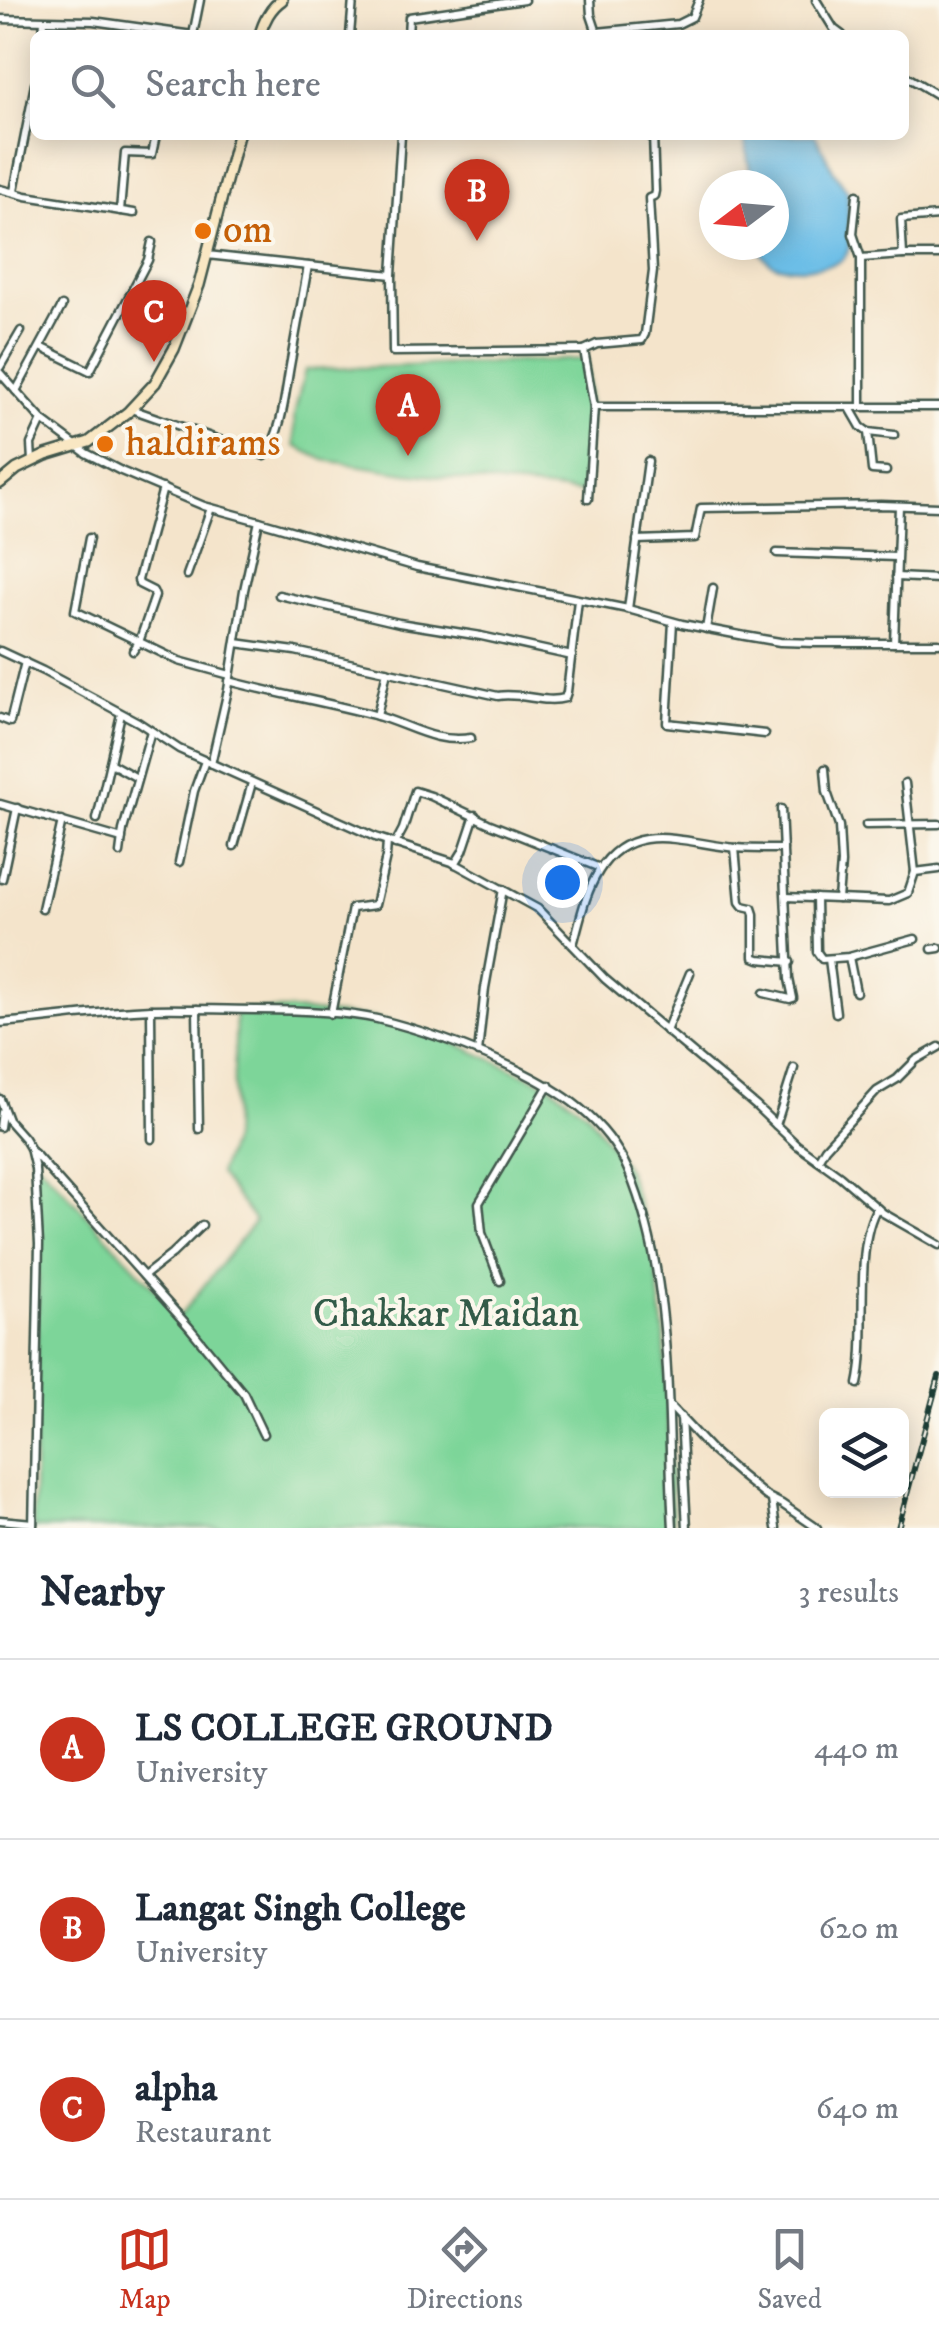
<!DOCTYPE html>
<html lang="en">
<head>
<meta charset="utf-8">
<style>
  body { margin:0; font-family:"IM FELL DW Pica",serif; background:#f6f6f7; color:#1f2937 }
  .controls { position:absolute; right:30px; bottom:30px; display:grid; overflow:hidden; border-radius:15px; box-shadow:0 5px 25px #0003 }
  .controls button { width:90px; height:90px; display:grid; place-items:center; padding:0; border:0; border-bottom:2px solid #e0e1e3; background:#fff; color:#1f2937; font:50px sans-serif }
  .compass { position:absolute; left:699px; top:170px; width:90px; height:90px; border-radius:50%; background:#fff; box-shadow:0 5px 25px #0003; rotate:254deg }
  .you { position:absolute; left:562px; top:882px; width:35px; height:35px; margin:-25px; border:8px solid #fff; border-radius:50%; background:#1a73e8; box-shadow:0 0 0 15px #1a73e833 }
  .badge { display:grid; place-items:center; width:65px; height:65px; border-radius:50%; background:#c8321e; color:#fff; font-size:32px; font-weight:700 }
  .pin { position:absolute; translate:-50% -82px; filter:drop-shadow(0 2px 5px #0008) }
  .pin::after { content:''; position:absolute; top:52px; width:35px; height:30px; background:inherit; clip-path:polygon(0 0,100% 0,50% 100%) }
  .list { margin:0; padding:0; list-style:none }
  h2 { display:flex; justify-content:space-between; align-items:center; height:130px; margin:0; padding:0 40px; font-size:42px }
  h2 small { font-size:32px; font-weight:400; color:#747a83 }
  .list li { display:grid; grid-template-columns:65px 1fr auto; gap:30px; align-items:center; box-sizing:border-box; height:180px; padding:0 40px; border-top:2px solid #e0e1e3 }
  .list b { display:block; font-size:38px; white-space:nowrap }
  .list p { margin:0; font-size:32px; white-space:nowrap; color:#747a83 }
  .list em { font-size:32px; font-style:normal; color:#747a83 }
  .icon { flex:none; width:55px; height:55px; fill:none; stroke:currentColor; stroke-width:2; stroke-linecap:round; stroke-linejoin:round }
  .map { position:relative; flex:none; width:939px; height:1528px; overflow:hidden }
  .search { position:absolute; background:#fff; box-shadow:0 5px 25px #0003; left:30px; right:30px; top:30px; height:110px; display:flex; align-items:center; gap:25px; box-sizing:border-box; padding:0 35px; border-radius:15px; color:#747a83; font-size:38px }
  .sheet { height:670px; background:#fff }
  nav { display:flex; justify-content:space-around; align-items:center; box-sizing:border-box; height:140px; border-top:2px solid #e0e1e3; background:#fff; font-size:28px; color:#747a83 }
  nav a { display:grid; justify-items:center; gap:5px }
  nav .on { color:#c8321e }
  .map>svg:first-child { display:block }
</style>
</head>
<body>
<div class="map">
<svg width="939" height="1528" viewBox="0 0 939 1528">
  <rect width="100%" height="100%" fill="#fbf7ec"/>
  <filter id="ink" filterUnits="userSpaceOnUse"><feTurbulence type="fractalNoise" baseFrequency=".01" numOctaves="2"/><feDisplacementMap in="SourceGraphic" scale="20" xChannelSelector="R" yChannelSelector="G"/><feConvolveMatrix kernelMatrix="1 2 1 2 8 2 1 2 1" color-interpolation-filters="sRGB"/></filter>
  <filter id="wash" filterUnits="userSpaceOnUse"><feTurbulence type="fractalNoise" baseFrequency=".0048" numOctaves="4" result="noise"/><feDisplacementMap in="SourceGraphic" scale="40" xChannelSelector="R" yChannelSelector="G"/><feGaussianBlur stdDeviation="2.25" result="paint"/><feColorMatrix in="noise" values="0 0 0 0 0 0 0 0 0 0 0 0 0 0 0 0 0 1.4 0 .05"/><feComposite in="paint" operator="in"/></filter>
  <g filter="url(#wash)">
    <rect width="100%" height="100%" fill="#f4e4cb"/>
    <g fill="#7dd599" stroke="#4e8966" stroke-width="2.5">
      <polygon points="587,359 590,425 581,493 406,473 324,460 295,446 294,416 305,370"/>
      <polygon points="236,1010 291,1010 374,1018 443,1038 549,1085 586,1112 626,1167 654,1252 664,1332 673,1528 33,1528 39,1244 34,1158 180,1316 255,1221 219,1174 232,1139"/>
    </g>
    <path fill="#6cbee7" stroke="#467e8e" stroke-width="2.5" d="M 744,135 L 815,135 L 834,172 L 848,192 L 849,248 C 847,253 846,258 840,261 C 827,269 787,270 773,264 C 765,260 761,253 757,245 L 774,245 L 774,185 L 749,185 L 751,178 Z"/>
  </g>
  <g filter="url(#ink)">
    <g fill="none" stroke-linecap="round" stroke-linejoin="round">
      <g stroke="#3f564b" stroke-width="11">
        <g id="minor">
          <polyline points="590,0 591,15 597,33"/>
          <polyline points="816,0 834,29 842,35"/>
          <polyline points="0,19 93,21 193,35"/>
          <polyline points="597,32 678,24 692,17 699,0"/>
          <polyline points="43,35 44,21"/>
          <polyline points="193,35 200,0"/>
          <polyline points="350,35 353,0"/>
          <polyline points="408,35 409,17 524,0"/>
          <polyline points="904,75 939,96"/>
          <polyline points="401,135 392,275 393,352 584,350"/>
          <polyline points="653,135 655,191 654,196 649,198 653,271 645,334 642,340 597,344 584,350 594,407 939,407"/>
          <polyline points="0,189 26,196 134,213"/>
          <polyline points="14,191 35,84"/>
          <polyline points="857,195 853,234 861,258 861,407"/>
          <polyline points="120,211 125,153 152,154 156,135"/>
          <polyline points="207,255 392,275"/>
          <polyline points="903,255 939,255"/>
          <polyline points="861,258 903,255 901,219 939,216"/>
          <polyline points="41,347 90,371 148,260 152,242"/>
          <polyline points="0,367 21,331"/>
          <polyline points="0,373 42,420 86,453 121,471 204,506 259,521 244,590 228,690 211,764"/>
          <polyline points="16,391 62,306"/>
          <polyline points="850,408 861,427 868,432 872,470 886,471"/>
          <path d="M 131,409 L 265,456 C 282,433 285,394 290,366 C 296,333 302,299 308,266"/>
          <polyline points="868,432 894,435"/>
          <polyline points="32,461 31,444 42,420"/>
          <polyline points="588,499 594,407"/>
          <polyline points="259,521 417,567 628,609 682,624 745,636 780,642 816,643 939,643"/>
          <polyline points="89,538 75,611 179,661 230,675"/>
          <polyline points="637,540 695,538 701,508 881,505 939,507"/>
          <polyline points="777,553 896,557"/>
          <polyline points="187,575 211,508"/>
          <polyline points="896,577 939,579"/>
          <polyline points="279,595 399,623 481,636 572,656"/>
          <polyline points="628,609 648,461"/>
          <polyline points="673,622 667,723 765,734"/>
          <polyline points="706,629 713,588"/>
          <path d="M 236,643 L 295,651 L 498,696 C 521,692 544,704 565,698 L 567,692 L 578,600"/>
          <polyline points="894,643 899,506"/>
          <polyline points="0,651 43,671 138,722 179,749 375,837 452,862 538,909 605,979 756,1106 797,1145 840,1176 883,1213 939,1245"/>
          <polyline points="133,651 139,642 155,596 153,591 139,584 138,580 163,488"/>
          <path d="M 229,681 C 277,694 326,702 374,715 C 408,724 434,744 471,738"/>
          <polyline points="377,716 387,671"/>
          <polyline points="0,718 10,722 25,662"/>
          <polyline points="110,763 137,778"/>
          <polyline points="825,769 827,792 839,826 841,863 838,899"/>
          <polyline points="905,783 915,872"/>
          <polyline points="0,804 122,839"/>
          <polyline points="97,819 121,714"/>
          <polyline points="866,825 939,824"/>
          <polyline points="395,844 403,829 415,791 431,796 488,823 600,868"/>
          <polyline points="234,846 252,783"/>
          <polyline points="735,848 740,902 743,906 752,908 754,914 754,957 759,959 790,962"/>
          <polyline points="120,853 123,830 151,731"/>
          <polyline points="179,862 194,791 205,761"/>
          <polyline points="455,864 463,851 475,815"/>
          <polyline points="2,879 17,808"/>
          <polyline points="786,897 889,901 908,893 915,872 939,869"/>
          <polyline points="816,898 817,952 822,959 849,957 915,939"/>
          <polyline points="42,909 62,821"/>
          <path d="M 573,945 C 580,920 585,893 599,871 C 631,818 687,844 736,848 C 751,849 767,849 783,849"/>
          <polyline points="932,949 939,948"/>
          <polyline points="849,957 856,992"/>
          <polyline points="829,959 836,1013"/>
          <polyline points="764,993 790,999 793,998 789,979 781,809"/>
          <polyline points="151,1009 152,1139"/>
          <polyline points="197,1009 199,1129"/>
          <polyline points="331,1014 352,908 375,905 386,857 387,841"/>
          <path d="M 0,1023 C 50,1019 100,1011 151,1009 C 186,1008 221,1010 256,1010 C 293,1010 341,1011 377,1019 C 423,1030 469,1047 512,1067 C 560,1090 606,1119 628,1170 C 675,1282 666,1409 673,1528"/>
          <polyline points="666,1031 690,973"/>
          <polyline points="478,1053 485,988 503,889"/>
          <polyline points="0,1099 8,1120 24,1138 30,1148 35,1169 39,1244 33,1528"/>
          <polyline points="776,1125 794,1068"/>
          <polyline points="0,1127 2,1112"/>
          <polyline points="34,1153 189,1327 244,1394 263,1434"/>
          <polyline points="818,1160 825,1148 877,1091 897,1079 916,1060 939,1047"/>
          <polyline points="144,1276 172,1254 202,1225"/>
          <polyline points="500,1281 482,1233 479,1203 549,1085"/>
          <path d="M 858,1384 C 869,1336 853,1248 877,1208"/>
          <polyline points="669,1405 711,1450 740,1475 766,1496 782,1504 817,1528"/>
          <polyline points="681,1417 687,1528"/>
          <polyline points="772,1500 776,1528"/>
          <polyline points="0,1520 33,1523"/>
        </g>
      </g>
      <g stroke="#3f564b" stroke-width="14">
        <g id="secondary">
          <path d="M 260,35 C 263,22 271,7 282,0"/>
          <polyline points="0,483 17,469 46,455 89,442 128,412 155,383 174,349 199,285 238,135"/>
        </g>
      </g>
      <use href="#minor" stroke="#fff" stroke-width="6"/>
      <use href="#secondary" stroke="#f9e7c3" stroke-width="9"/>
      <g stroke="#1f3d34" stroke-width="6">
        <polyline id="rail" points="898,1528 939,1376"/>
      </g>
      <use href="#rail" stroke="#fbf7ec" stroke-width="2.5" stroke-dasharray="8" stroke-linecap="butt"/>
    </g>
  </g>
  <g fill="#e8710a" stroke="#fbf7ec" stroke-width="4">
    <circle cx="203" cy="231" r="10"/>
    <circle cx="105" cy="444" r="10"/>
  </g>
  <g text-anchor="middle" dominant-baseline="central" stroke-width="8" stroke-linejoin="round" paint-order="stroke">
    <g font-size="40" fill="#c56008" stroke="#fbf7ec" text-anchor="start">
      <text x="223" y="231">om</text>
      <text x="125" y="444">haldirams</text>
    </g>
    <g font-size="40" fill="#325b48" stroke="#fbf7ec">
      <text x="446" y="1315">Chakkar Maidan</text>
    </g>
  </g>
</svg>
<div class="controls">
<button><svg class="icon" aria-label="layers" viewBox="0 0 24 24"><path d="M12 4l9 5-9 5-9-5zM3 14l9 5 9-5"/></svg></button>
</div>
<svg class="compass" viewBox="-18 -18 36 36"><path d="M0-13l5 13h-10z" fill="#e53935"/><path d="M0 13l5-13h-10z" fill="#747a83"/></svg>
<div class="you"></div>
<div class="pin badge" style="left:408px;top:456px">A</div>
<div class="pin badge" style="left:477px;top:241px">B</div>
<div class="pin badge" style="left:154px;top:362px">C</div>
<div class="search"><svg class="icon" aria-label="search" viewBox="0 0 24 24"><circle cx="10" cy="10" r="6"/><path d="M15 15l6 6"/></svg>Search here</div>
</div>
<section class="sheet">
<h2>Nearby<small>3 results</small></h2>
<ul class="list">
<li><span class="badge">A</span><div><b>LS COLLEGE GROUND</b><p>University</p></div><em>440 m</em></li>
<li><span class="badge">B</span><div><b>Langat Singh College</b><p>University</p></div><em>620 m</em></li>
<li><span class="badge">C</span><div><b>alpha</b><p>Restaurant</p></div><em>640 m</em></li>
</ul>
</section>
<nav>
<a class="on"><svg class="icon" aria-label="map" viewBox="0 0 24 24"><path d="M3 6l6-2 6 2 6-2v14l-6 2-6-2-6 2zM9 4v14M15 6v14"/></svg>Map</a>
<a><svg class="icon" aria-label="directions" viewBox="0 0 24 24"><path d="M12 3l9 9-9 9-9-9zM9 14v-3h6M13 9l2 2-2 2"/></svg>Directions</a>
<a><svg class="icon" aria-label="saved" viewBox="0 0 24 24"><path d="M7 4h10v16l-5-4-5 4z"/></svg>Saved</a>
</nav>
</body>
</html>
